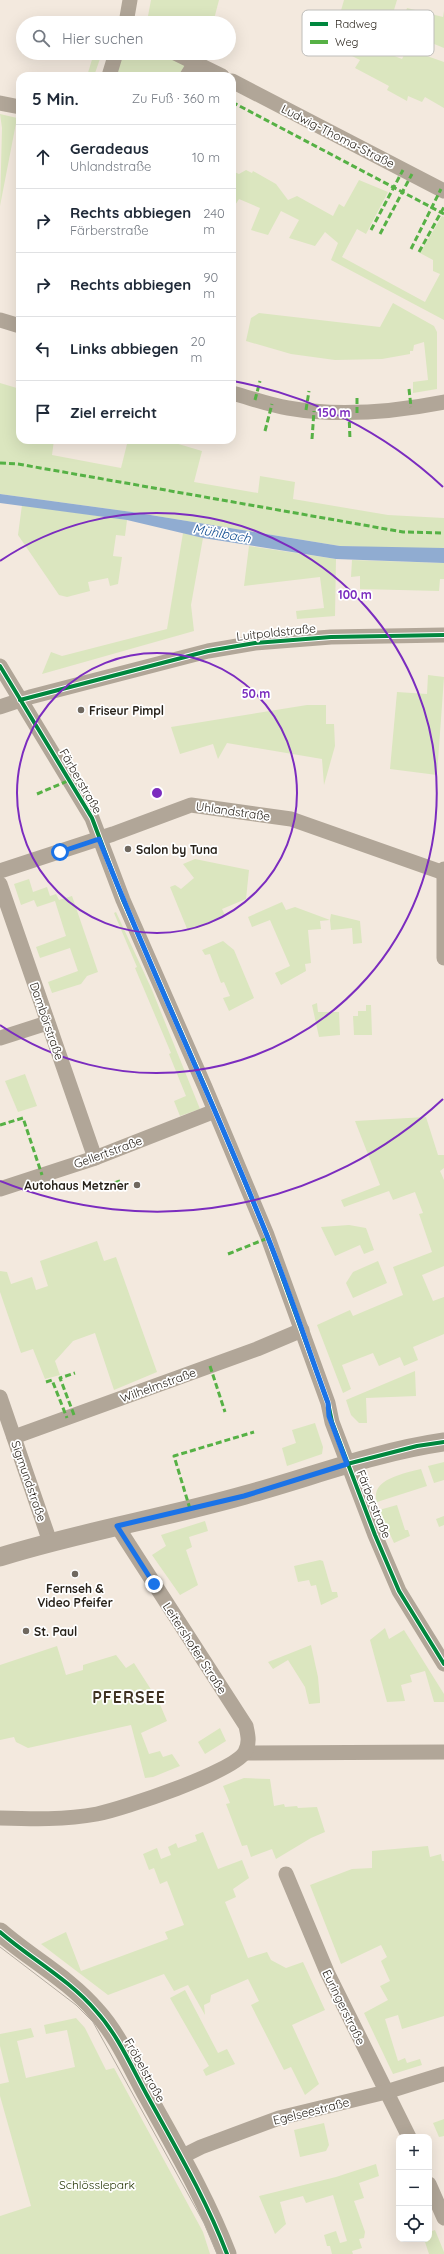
<!DOCTYPE html>
<html lang="de">
<head>
<meta charset="utf-8">
<style>
  body { margin:0; font-family:Quicksand,sans-serif; background:#f6f6f7; color:#1f2937 }
  .controls { position:absolute; right:12px; bottom:12px; display:grid; overflow:hidden; border-radius:8px; box-shadow:0 4px 16px #0002 }
  .controls button { width:36px; height:36px; display:grid; place-items:center; padding:0; border:0; border-bottom:1px solid #e0e1e3; background:#fff; color:#1f2937; font:20px sans-serif }
  .stop { position:absolute; width:12px; height:12px; margin:-9px; border:3px solid #1a73e8; border-radius:50%; background:#fff }
  .stop.end { background:#1a73e8; border-color:#fff; box-shadow:0 1px 4px #0008 }
  .list { margin:0; padding:0; list-style:none }
  h2 { display:flex; justify-content:space-between; align-items:center; height:52px; margin:0; padding:0 16px; font-size:17px }
  h2 small { font-size:13px; font-weight:400; color:#747a83 }
  .list li { display:grid; grid-template-columns:26px 1fr auto; gap:12px; align-items:center; box-sizing:border-box; height:64px; padding:0 16px; border-top:1px solid #e0e1e3 }
  .list b { display:block; font-size:15px; white-space:nowrap }
  .list p { margin:0; font-size:13px; white-space:nowrap; color:#747a83 }
  .list em { font-size:13px; font-style:normal; color:#747a83 }
  .icon { flex:none; width:22px; height:22px; fill:none; stroke:currentColor; stroke-width:2; stroke-linecap:round; stroke-linejoin:round }
  .map { position:relative; flex:none; width:444px; height:2254px; overflow:hidden }
  .search { position:absolute; background:#fff; box-shadow:0 4px 16px #0002; left:16px; top:16px; width:220px; height:44px; display:flex; align-items:center; gap:10px; box-sizing:border-box; padding:0 14px; border-radius:22px; color:#747a83; font-size:15px }
  .panel { position:absolute; background:#fff; box-shadow:0 4px 16px #0002; left:16px; top:72px; width:220px; height:372px; border-radius:12px }
  .map>svg:first-child { display:block }
</style>
</head>
<body>
<div class="map">
<svg width="444" height="2254" viewBox="0 0 444 2254">
  <rect width="100%" height="100%" fill="#f3e9de"/>
  <g fill="#dbe6bf">
    <polygon points="151,0 219,0 213,23 164,23 148,16"/>
    <polygon points="344,0 397,0 387,33 355,21 334,35"/>
    <polygon points="407,8 443,17 444,11 444,48 400,30"/>
    <polygon points="344,34 385,51 391,42 399,44 392,55 402,59 407,49 444,62 444,108 425,97 422,102 408,96 407,101 387,90 389,86 355,68 360,60 348,54 338,56 333,47 338,37"/>
    <polygon points="94,53 102,53 94,76 87,76"/>
    <polygon points="116,53 175,53 195,63 187,76 109,76"/>
    <polygon points="0,114 17,118 0,206 2,128"/>
    <polygon points="246,170 252,173 253,171 276,184 288,200 297,196 333,216 339,204 344,207 359,180 388,192 366,234 357,229 342,257 425,302 440,274 433,271 433,260 420,253 442,216 444,217 444,320 331,260 338,243 325,232 315,246 289,238 299,220 281,211 268,235 251,230 260,208 239,199 232,210 232,171 239,174"/>
    <polygon points="393,303 434,326 437,332 437,389 413,393 413,382 428,380 424,342 414,345 413,351 410,351 410,354 382,359 335,360 291,354 246,341 251,318 259,313 380,327"/>
    <polygon points="0,383 20,389 20,440 54,440 52,455 121,468 128,440 165,440 202,451 194,482 258,493 260,476 295,482 293,499 388,515 444,518 444,550 340,546 132,512 0,494"/>
    <polygon points="22,505 127,520 125,536 116,535 113,556 122,557 118,584 110,586 108,578 88,582 90,591 67,597 59,595 18,535"/>
    <polygon points="183,533 203,538 191,605 194,631 42,674 51,652 62,656 167,629"/>
    <polygon points="249,546 336,559 335,616 297,619 296,611 324,608 320,577 244,586"/>
    <polygon points="352,560 444,563 444,579 440,579 439,591 360,589 360,576 351,577"/>
    <polygon points="428,675 444,677 437,775 390,769 397,692 427,694"/>
    <polygon points="307,705 326,705 326,724 334,724 335,746 324,785 322,759 227,743 218,759 213,744 180,754 171,727"/>
    <polygon points="195,859 249,870 246,899 222,909 225,915 188,931 170,887 175,885 181,889 194,878 183,864"/>
    <polygon points="29,879 33,892 47,887 50,896 56,894 59,900 72,896 98,972 87,976 81,984 52,993 48,982 78,971 70,948 40,958 36,947 66,936 55,901 37,907 34,900 21,905 14,884"/>
    <polygon points="282,902 286,910 295,907 330,920 331,914 360,921 362,943 353,944 352,928 331,930 330,920 320,921 321,929 308,930 311,963 305,964 306,971 281,985 275,973 290,966 270,920 252,927 248,917"/>
    <polygon points="116,912 152,990 200,1109 180,1116 174,1101 186,1096 169,1054 171,1053 135,968 137,967 114,913"/>
    <polygon points="223,941 234,950 254,998 229,1011 223,998 230,996 224,982 221,983 210,954 205,955 202,950"/>
    <polygon points="317,1003 318,1012 339,1012 340,1035 319,1037 312,1005"/>
    <polygon points="366,1005 371,1005 372,1035 354,1035 353,1016 358,1016 358,1011 366,1011"/>
    <polygon points="25,1074 37,1106 18,1112 5,1081"/>
    <polygon points="426,1117 438,1155 444,1155 444,1168 440,1171 444,1180 444,1266 422,1275 433,1301 444,1297 444,1334 413,1347 418,1360 404,1366 400,1357 379,1366 373,1353 342,1365 351,1389 343,1393 317,1325 350,1310 353,1316 403,1295 393,1267 432,1252 419,1214 423,1213 415,1192 393,1200 389,1191 344,1207 341,1200 380,1185 355,1121"/>
    <polygon points="349,1225 366,1228 374,1250 364,1254 360,1245 335,1256 321,1227"/>
    <polygon points="97,1241 104,1261 116,1257 157,1372 114,1390 95,1333 73,1341 55,1361 60,1375 45,1379 33,1349 21,1353 0,1292 0,1271 7,1272 11,1284 32,1277 36,1290 48,1286 40,1261"/>
    <polygon points="378,1261 387,1283 353,1298 346,1283 353,1272"/>
    <polygon points="415,1371 416,1396 366,1398 367,1423 359,1423 351,1415 346,1400"/>
    <polygon points="315,1423 323,1447 322,1454 287,1466 282,1448 296,1443 292,1430"/>
    <polygon points="444,1462 444,1480 434,1483 428,1466"/>
    <path d="M 421,1469 L 427,1486 L 377,1502 C 369,1479 406,1473 421,1469 Z"/>
    <polygon points="397,1505 405,1530 408,1530 410,1536 394,1543 379,1510"/>
    <polygon points="444,1516 444,1525 439,1527 436,1519"/>
    <polygon points="205,1521 208,1531 189,1537 192,1547 186,1550 198,1585 180,1595 152,1555 166,1546 161,1535"/>
    <polygon points="320,1560 323,1561 332,1592 337,1592 338,1597 321,1605 316,1585 311,1586 309,1580 298,1582 294,1566"/>
    <polygon points="385,1628 389,1639 404,1630 444,1694 444,1702 434,1702 425,1671 410,1675 412,1682 401,1685 405,1701 387,1702 370,1640"/>
    <polygon points="311,1645 318,1677 320,1700 320,1703 309,1704 305,1687 288,1660 273,1669 268,1662"/>
    <polygon points="57,1646 66,1675 83,1670 83,1665 116,1655 126,1668 134,1663 159,1702 167,1721 141,1733 149,1754 160,1751 163,1757 172,1754 180,1766 153,1777 145,1778 131,1725 28,1748 16,1742 14,1737 0,1740 0,1665"/>
    <polygon points="220,1728 226,1741 205,1754 198,1742"/>
    <polygon points="244,1778 270,1779 274,1806 284,1804 285,1807 297,1806 298,1808 317,1807 325,1832 311,1838 276,1859 272,1849 251,1857 247,1845 242,1846 226,1804 230,1803 223,1786"/>
    <polygon points="203,1832 218,1869 242,1860 249,1878 233,1889 236,1897 225,1902 248,1958 267,1952 271,1960 286,1968 303,1962 325,2010 292,2025 319,2084 305,2095 291,2067 284,2070 251,2005 259,2001 248,1979 211,1995 210,2002 204,2005 205,2015 188,1985 174,1991 164,1974 108,1995 41,1944 66,1932 81,1971 168,1939 165,1932 184,1925 167,1881 160,1884 154,1868 149,1870 143,1854 157,1848 161,1859 171,1855 168,1847 176,1843 178,1848 197,1841 195,1835"/>
    <polygon points="428,1846 430,1857 441,1854 442,1861 444,1861 444,2016 402,2029 398,2015 385,2019 398,2061 405,2058 407,2063 420,2059 422,2065 393,2074 364,2013 388,2000 380,1986 390,1981 381,1961 387,1957 381,1945 341,1964 310,1885 352,1869 372,1868 372,1851"/>
    <polygon points="185,1990 218,2053 227,2049 235,2064 206,2076 203,2070 209,2066 170,1998"/>
    <polygon points="76,2018 85,2028 106,2070 114,2068 203,2232 210,2254 0,2254 0,2216 31,2206 0,2096 0,2084 9,2082 0,2046 0,2034 31,2028 34,2037 17,2041 26,2078 75,2067 67,2030 46,2034 44,2025"/>
    <polygon points="444,2119 444,2136 439,2137 433,2123"/>
    <polygon points="324,2123 329,2145 326,2151 300,2157 294,2130"/>
    <polygon points="376,2164 379,2176 359,2183 364,2198 354,2201 365,2232 364,2238 359,2239 362,2248 352,2251 353,2254 332,2254 330,2246 327,2246 324,2235 336,2231 340,2243 347,2241 333,2195 306,2203 303,2196 280,2202 286,2224 275,2234 259,2196 336,2177"/>
    <polygon points="435,2230 444,2252 444,2254 429,2254 424,2239 429,2239 429,2232"/>
  </g>
  <polygon fill="#90acd1" points="0,494 132,512 340,546 444,548 444,563 336,559 203,538 127,520 0,503"/>
  <g fill="none" stroke-linecap="round" stroke-linejoin="round">
    <g stroke="#b1a698" stroke-width="15">
      <polyline points="126,23 130,0"/>
      <polyline points="175,53 222,76"/>
      <polyline points="109,76 116,53"/>
      <polyline points="187,76 195,63"/>
      <polyline points="232,81 444,191"/>
      <polyline points="0,103 20,107"/>
      <polyline points="0,320 20,326"/>
      <path d="M 232,393 C 251,398 269,405 288,408 C 340,417 393,412 444,402"/>
      <polyline points="0,666 92,818 123,900 205,1087 267,1235 328,1403 332,1422 375,1535 399,1591 444,1664"/>
      <polyline points="0,707 30,697 208,651 255,643 331,637 444,635"/>
      <polyline points="444,869 444,958"/>
      <polyline points="0,871 113,834 191,805 291,819 444,873"/>
      <polyline points="0,884 95,1158"/>
      <polyline points="0,1038 47,1023"/>
      <polyline points="0,1189 95,1158 215,1111"/>
      <polyline points="0,1397 50,1542"/>
      <polyline points="14,1437 257,1349 302,1330"/>
      <polyline points="245,1753 444,1752"/>
      <path d="M 0,1818 C 32,1819 65,1820 97,1814 C 122,1809 234,1772 245,1752 C 250,1743 248,1735 246,1726 L 117,1526"/>
      <polyline points="286,1874 327,1972 409,2137"/>
      <polyline points="181,2157 201,2147 279,2118 386,2092 444,2074"/>
      <polyline points="429,2184 444,2218"/>
    </g>
    <g stroke="#b1a698" stroke-width="19">
      <path d="M 0,1557 C 80,1532 164,1518 245,1495 C 311,1477 375,1452 444,1442"/>
      <path d="M 0,1932 C 31,1959 69,1979 96,2011 C 118,2035 132,2068 148,2097 C 176,2148 206,2199 227,2254"/>
    </g>
    <polyline stroke="#b4aca1" stroke-width="1" points="0,1947 76,2005 93,2022 204,2223 217,2254"/>
    <g stroke="#56b145" stroke-width="3" stroke-dasharray="6 3" stroke-linecap="butt">
      <polyline points="232,102 444,214"/>
      <polyline points="371,230 403,170"/>
      <polyline points="380,234 412,174"/>
      <polyline points="411,249 441,189"/>
      <polyline points="419,252 444,207"/>
      <polyline points="409,389 411,407"/>
      <polyline points="255,400 260,381"/>
      <polyline points="306,410 309,391"/>
      <polyline points="349,413 350,440"/>
      <polyline points="357,413 357,395"/>
      <polyline points="265,431 272,404"/>
      <polyline points="312,439 314,411"/>
      <polyline points="0,463 18,464 403,532 444,533"/>
      <polyline points="37,794 70,780"/>
      <polyline points="59,852 63,860"/>
      <polyline points="0,1125 23,1118 42,1175"/>
      <polyline points="106,1186 120,1181"/>
      <polyline points="228,1254 268,1238"/>
      <polyline points="210,1366 225,1412"/>
      <polyline points="46,1382 52,1380 67,1418"/>
      <polyline points="74,1415 60,1378 75,1373"/>
      <polyline points="190,1509 174,1456 254,1432"/>
    </g>
    <g stroke="#fff" stroke-width="6">
      <g id="cycleway">
        <polyline points="0,666 92,818 123,900 205,1087 267,1235 328,1403 332,1422 375,1535 399,1591 444,1664"/>
        <polyline points="20,700 208,651 255,643 331,637 444,635"/>
        <polyline points="347,1464 417,1446 444,1442"/>
        <path d="M 0,1932 C 31,1959 69,1979 96,2011 C 118,2035 132,2068 148,2097 C 176,2148 206,2199 227,2254"/>
      </g>
    </g>
    <use href="#cycleway" stroke="#00873e" stroke-width="4"/>
  </g>
  <g fill="none" stroke-linecap="round" stroke-linejoin="round">
    <path stroke="#1a73e8" stroke-width="5" d="M 60,852 L 99,839 C 151,972 213,1100 266,1233 C 289,1289 307,1346 328,1403 L 329,1416 L 347,1464 L 244,1496 L 117,1526 L 154,1584"/>
  </g>
  <g fill="none" stroke="#7b2cbf" stroke-width="2">
    <circle cx="157" cy="793" r="140"/>
    <path d="M0 561A280 280 0 1 1 0 1025"/>
    <path d="M443 1099A419 419 0 0 1 0 1181M233 381A419 419 0 0 1 443 487"/>
  </g>
  <g fill="#6f685f" stroke="#fff" stroke-width="1.5">
    <circle cx="81" cy="710" r="4"/>
    <circle cx="128" cy="849" r="4"/>
    <circle cx="137" cy="1185" r="4"/>
    <circle cx="75" cy="1574" r="4"/>
    <circle cx="26" cy="1631" r="4"/>
  </g>
  <g text-anchor="middle" dominant-baseline="central" stroke-width="3.5" stroke-linejoin="round" paint-order="stroke">
    <g font-size="12" fill="#28221a" stroke="#fff">
      <text transform="translate(338 136) rotate(27)">Ludwig-Thoma-Straße</text>
      <text transform="translate(276 632) rotate(-6)">Luitpoldstraße</text>
      <text transform="translate(81 781) rotate(60)">Färberstraße</text>
      <text transform="translate(233 811) rotate(8)">Uhlandstraße</text>
      <text transform="translate(47 1021) rotate(71)">Dambörstraße</text>
      <text transform="translate(108 1152) rotate(-20)">Gellertstraße</text>
      <text transform="translate(158 1385) rotate(-20)">Wilhelmstraße</text>
      <text transform="translate(29 1481) rotate(71)">Sigmundstraße</text>
      <text transform="translate(374 1504) rotate(68)">Färberstraße</text>
      <text transform="translate(195 1648) rotate(57)">Leitershofer Straße</text>
      <text transform="translate(344 2007) rotate(64)">Euringerstraße</text>
      <text transform="translate(145 2070) rotate(61)">Fröbelstraße</text>
      <text transform="translate(311 2111) rotate(-14)">Egelseestraße</text>
    </g>
    <g font-size="12" font-weight="bold" fill="#28221a" stroke="#fff" text-anchor="start">
      <text x="89" y="710">Friseur Pimpl</text>
      <text x="136" y="849">Salon by Tuna</text>
      <text x="129" y="1185" text-anchor="end">Autohaus Metzner</text>
      <text x="75" y="1588" text-anchor="middle">Fernseh &amp;<tspan x="75" dy="14">Video Pfeifer</tspan></text>
      <text x="34" y="1631">St. Paul</text>
    </g>
    <g font-size="12" fill="#230" stroke="#fff">
      <text x="97" y="2184">Schlösslepark</text>
    </g>
    <g font-size="13" font-style="italic" fill="#0b498f" stroke="#fff">
      <text transform="translate(222 533) rotate(10)">Mühlbach</text>
    </g>
    <g font-size="16" font-weight="bold" letter-spacing="1" fill="#3e3121" stroke="#fff">
      <text x="129" y="1697">PFERSEE</text>
    </g>
  </g>
  <rect x="302" y="10" width="132" height="46" rx="6" fill="#fff" stroke="#bebdba" stroke-width="1"/>
  <rect x="310" y="22" width="18" height="4" fill="#00873e"/>
  <rect x="310" y="40" width="18" height="4" fill="#56b145"/>
  <g font-size="11" fill="#28221a">
    <text x="335" y="28">Radweg</text>
    <text x="335" y="46">Weg</text>
  </g>
  <circle cx="157" cy="793" r="6" fill="#7b2cbf" stroke="#fff" stroke-width="2"/>
  <g font-size="12" text-anchor="middle" font-weight="bold" fill="#7b2cbf" stroke="#fff" stroke-width="3.5" stroke-linejoin="round" paint-order="stroke">
    <text x="334" y="417">150 m</text>
    <text x="355" y="599">100 m</text>
    <text x="256" y="698">50 m</text>
  </g>
</svg>
<div class="controls">
<button>+</button>
<button>−</button>
<button><svg class="icon" aria-label="locate" viewBox="0 0 24 24"><circle cx="12" cy="12" r="6"/><path d="M12 2v4M12 18v4M2 12h4M18 12h4"/></svg></button>
</div>
<div class="stop" style="left:60px;top:852px"></div>
<div class="stop end" style="left:154px;top:1584px"></div>
<div class="search"><svg class="icon" aria-label="search" viewBox="0 0 24 24"><circle cx="10" cy="10" r="6"/><path d="M15 15l6 6"/></svg>Hier suchen</div>
<section class="panel">
<h2>5 Min.<small>Zu Fuß · 360 m</small></h2>
<ul class="list">
<li><svg class="icon" aria-label="ahead" viewBox="0 0 24 24"><path d="M12 20V5M6 11l6-6 6 6"/></svg><div><b>Geradeaus</b><p>Uhlandstraße</p></div><em>10 m</em></li>
<li><svg class="icon" aria-label="right" viewBox="0 0 24 24"><path d="M7 20v-9h11M14 6l5 5-5 5"/></svg><div><b>Rechts abbiegen</b><p>Färberstraße</p></div><em>240 m</em></li>
<li><svg class="icon" aria-label="right" viewBox="0 0 24 24"><path d="M7 20v-9h11M14 6l5 5-5 5"/></svg><div><b>Rechts abbiegen</b></div><em>90 m</em></li>
<li><svg class="icon" aria-label="left" viewBox="0 0 24 24"><path d="M17 20v-9H6M10 6l-5 5 5 5"/></svg><div><b>Links abbiegen</b></div><em>20 m</em></li>
<li><svg class="icon" aria-label="arrive" viewBox="0 0 24 24"><path d="M6 21V4h12l-3 4 3 4H6"/></svg><div><b>Ziel erreicht</b></div></li>
</ul>
</section>
</div>
</body>
</html>
